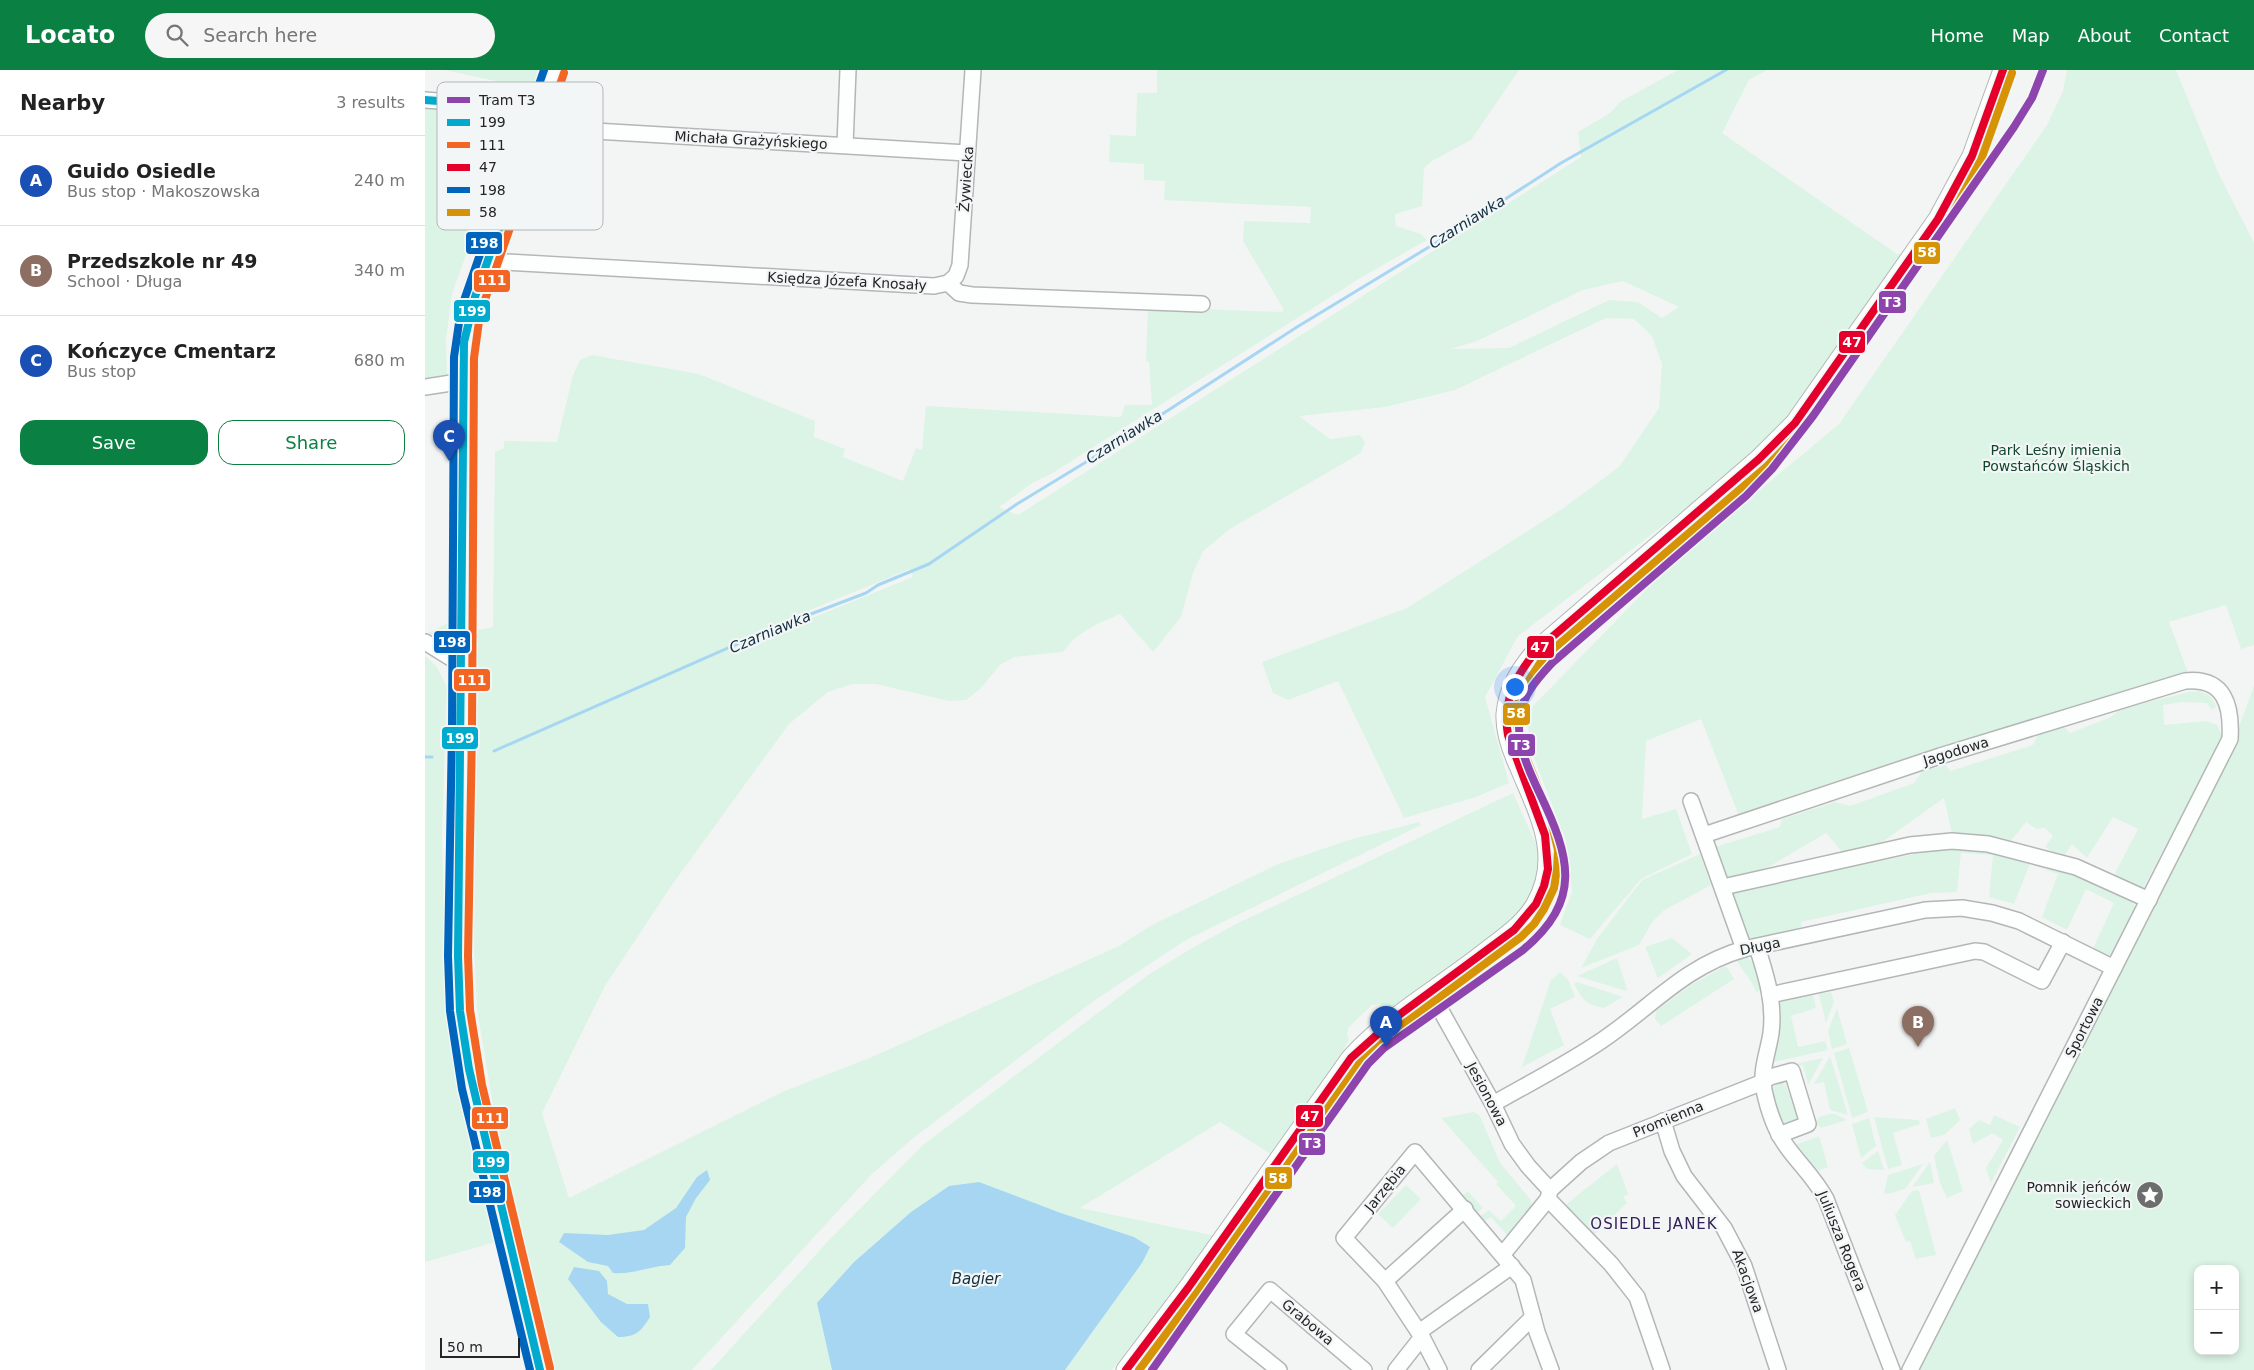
<!DOCTYPE html>
<html lang="en">
<head>
<meta charset="utf-8">
<style>
  body { margin:0; font-family:"DejaVu Sans",sans-serif; background:#f6f6f6; color:#222 }
  .controls { position:absolute; right:15px; bottom:15px; display:grid; overflow:hidden; border-radius:10px; box-shadow:0 2px 8px #0003 }
  .controls button { width:45px; height:45px; display:grid; place-items:center; padding:0; border:0; border-bottom:1px solid #e0e0e0; background:#fff; color:#222; font:25px sans-serif }
  .scale { position:absolute; left:15px; bottom:12px; width:80px; box-sizing:border-box; padding-left:5px; border:2px solid #242525; border-top:0; font-size:14px; line-height:18px; white-space:nowrap; color:#242525; -webkit-text-stroke:4px #f2f6f6; paint-order:stroke }
  .you { position:absolute; left:1089px; top:616px; width:18px; height:18px; margin:-12px; border:4px solid #fff; border-radius:50%; background:#1a73e8; box-shadow:0 0 0 8px #1a73e833 }
  .badge { display:grid; place-items:center; width:32px; height:32px; border-radius:50%; background:#0b8043; color:#fff; font-size:16px; font-weight:700 }
  .pin { position:absolute; translate:-50% -41px; filter:drop-shadow(0 1px 2px #0008) }
  .pin::after { content:''; position:absolute; top:26px; width:18px; height:15px; background:inherit; clip-path:polygon(0 0,100% 0,50% 100%) }
  .list { margin:0; padding:0; list-style:none }
  h2 { display:flex; justify-content:space-between; align-items:center; height:65px; margin:0; padding:0 20px; font-size:21px }
  h2 small { font-size:16px; font-weight:400; color:#767676 }
  .list li { display:grid; grid-template-columns:32px 1fr auto; gap:15px; align-items:center; box-sizing:border-box; height:90px; padding:0 20px; border-top:1px solid #e0e0e0 }
  .list b { display:block; font-size:19px; white-space:nowrap }
  .list p { margin:0; font-size:16px; white-space:nowrap; color:#767676 }
  .list em { font-size:16px; font-style:normal; color:#767676 }
  .actions { display:flex; gap:10px; padding:15px 20px }
  .actions a { flex:1; padding:11px 0; border:1px solid #0b8043; border-radius:15px; text-align:center; font-size:18px; color:#0b8043 }
  .actions .main { background:#0b8043; color:#fff }
  .icon { flex:none; width:28px; height:28px; fill:none; stroke:currentColor; stroke-width:2; stroke-linecap:round; stroke-linejoin:round }
  .map { position:relative; flex:none; width:1829px; height:1300px; overflow:hidden }
  header { display:flex; align-items:center; gap:30px; box-sizing:border-box; height:70px; padding:0 25px; background:#0b8043; color:#fff }
  header strong { font-size:24px }
  nav { display:flex; gap:28px; margin-inline-start:auto; font-size:18px }
  .search { width:350px; height:45px; background:#f6f6f6; display:flex; align-items:center; gap:12px; box-sizing:border-box; padding:0 18px; border-radius:28px; color:#767676; font-size:19px }
  main { display:flex }
  aside { flex:1; background:#fff }
  .map>svg:first-child { display:block }
</style>
</head>
<body>
<header>
<strong>Locato</strong>
<div class="search"><svg class="icon" aria-label="search" viewBox="0 0 24 24"><circle cx="10" cy="10" r="6"/><path d="M15 15l6 6"/></svg>Search here</div>
<nav><a>Home</a><a>Map</a><a>About</a><a>Contact</a></nav>
</header>
<main>
<aside>
<h2>Nearby<small>3 results</small></h2>
<ul class="list">
<li><span class="badge" style="background:#1a4fb4">A</span><div><b>Guido Osiedle</b><p>Bus stop · Makoszowska</p></div><em>240 m</em></li>
<li><span class="badge" style="background:#8d6e63">B</span><div><b>Przedszkole nr 49</b><p>School · Długa</p></div><em>340 m</em></li>
<li><span class="badge" style="background:#1a4fb4">C</span><div><b>Kończyce Cmentarz</b><p>Bus stop</p></div><em>680 m</em></li>
</ul>
<div class="actions"><a class="main">Save</a><a>Share</a></div>
</aside>
<div class="map">
<svg width="1829" height="1300" viewBox="0 0 1829 1300">
  <rect width="100%" height="100%" fill="#f3f5f5"/>
  <g fill="#dcf4e5" fill-rule="evenodd">
    <polygon points="19,0 114,0 106,23 71,20 71,11"/>
    <path d="M 732,0 L 1094,0 L 1046,70 L 1007,91 L 999,98 L 997,136 L 970,144 L 971,156 L 996,164 L 1002,170 L 937,207 L 626,404 L 609,412 L 574,437 L 593,445 L 1156,87 L 1153,62 L 1185,43 L 1195,32 L 1253,0 L 1342,0 L 1324,10 L 1297,63 L 1472,184 L 1477,184 L 1370,338 L 1333,378 L 1264,436 L 1093,566 L 1060,627 L 1084,713 L 1051,727 L 979,748 L 913,611 L 863,630 L 848,623 L 837,592 L 982,538 L 1137,439 L 1194,397 L 1234,338 L 1237,294 L 1227,266 L 1209,249 L 1181,248 L 1030,320 L 960,337 L 874,346 L 905,369 L 935,365 L 940,372 L 936,383 L 805,459 L 778,481 L 768,503 L 756,547 L 728,582 L 695,544 C 672,554 653,561 638,582 L 589,587 L 575,595 L 555,619 L 541,630 L 524,631 L 451,614 L 428,614 L 403,622 L 364,654 L 247,815 L 180,916 L 117,1043 L 144,1128 L 357,1022 L 447,987 L 694,876 L 725,856 L 853,794 L 924,770 L 994,752 L 996,755 L 761,870 L 670,930 L 487,1069 L 446,1105 L 267,1300 L 127,1300 L 73,1065 L 52,939 L 49,878 L 53,560 L 68,557 L 70,382 L 79,378 L 79,371 L 132,372 L 148,305 L 155,290 L 167,285 L 274,304 L 390,351 L 389,367 L 420,379 L 418,387 L 478,411 L 491,378 L 497,380 L 501,336 L 696,347 L 700,335 L 727,335 L 724,292 L 721,291 L 723,237 L 857,242 L 859,240 L 818,171 L 819,151 L 885,153 L 886,137 L 739,130 L 740,111 L 719,110 L 719,94 L 684,92 L 685,65 L 711,66 L 712,23 L 732,23 ZM 1198,211 L 1254,237 L 1237,248 L 1213,232 L 1184,230 L 1084,278 L 1026,279 L 1052,271 L 1158,220 ZM 485,499 L 488,507 L 355,561 L 344,557 Z"/>
    <polygon points="1642,0 1751,0 1793,102 1829,173 1829,575 1816,579 1801,535 1744,552 1764,605 1314,746 1276,649 1221,671 1217,749 1251,739 1267,784 1216,809 1165,869 1135,855 1147,821 1141,771 1104,675 1103,658 1108,636 1248,492 1414,354 1622,55 1638,21"/>
    <polygon points="0,38 96,45 82,82 78,82 27,224 21,269 22,313 0,316"/>
    <polygon points="21,554 25,555 26,565 24,571 17,572 3,563"/>
    <polygon points="0,586 12,597 22,617 17,764 22,940 36,1021 71,1172 0,1192"/>
    <path d="M 1829,616 L 1829,1300 L 1494,1300 L 1809,670 ZM 1773,1199 L 1810,1199 L 1810,1281 L 1773,1281 Z"/>
    <polygon points="1774,621 1785,626 1791,635 1790,638 1786,639 1782,633 1757,632 1738,635 1739,655 1781,651 1792,655 1798,669 1717,820 1688,807 1713,759 1688,747 1662,788 1647,774 1638,788 1620,777 1628,766 1620,758 1612,759 1601,752 1581,777 1528,768 1519,728 1439,785 1422,788 1401,763 1322,810 1302,812 1290,777 1355,757 1357,749 1410,732 1425,736 1489,713 1497,701 1521,695 1525,701 1608,675 1614,662 1638,656 1645,663 1686,647 1695,639 1764,622"/>
    <polygon points="1088,723 1115,783 1113,809 1108,824 1088,848 1002,914 965,938 956,934 947,935 924,957 922,964 924,970 913,990 847,1085 795,1052 655,1138 791,1166 687,1300 640,1300 717,1193 709,1167 633,1142 524,1116 486,1142 429,1192 393,1233 407,1300 286,1300 405,1169 498,1075 723,905 767,878 811,854"/>
    <path d="M 1533,779 C 1591,781 1662,806 1711,835 L 1687,886 L 1678,887 L 1667,881 L 1689,833 L 1661,819 L 1642,860 L 1617,847 L 1633,804 L 1605,794 L 1589,834 L 1564,827 L 1568,785 L 1536,783 L 1532,822 L 1506,823 L 1376,852 L 1377,863 L 1324,873 L 1306,822 L 1509,780 Z"/>
    <polygon points="1275,784 1286,815 1238,841 1227,852 1214,875 1156,898 1172,869 1217,810"/>
    <polygon points="1247,868 1267,884 1233,908 1220,877"/>
    <path d="M 1316,886 C 1333,887 1334,908 1337,921 L 1331,922 L 1327,913 L 1313,893 L 1312,890 Z"/>
    <polygon points="1192,888 1202,919 1201,921 1152,906"/>
    <polygon points="1298,897 1302,897 1309,909 1236,956 1230,949 1231,941 1266,915"/>
    <polygon points="1135,902 1143,909 1150,927 1125,939 1139,975 1097,997 1126,910"/>
    <path d="M 1152,912 L 1198,927 L 1179,938 C 1160,934 1158,931 1149,914 Z"/>
    <polygon points="1406,922 1409,932 1401,953 1394,924"/>
    <polygon points="1388,925 1391,938 1366,946 1373,977 1400,971 1403,980 1348,992 1346,990 1352,932"/>
    <polygon points="1412,938 1422,974 1407,979 1403,961"/>
    <polygon points="1424,978 1443,1042 1427,1048 1409,983"/>
    <polygon points="1405,986 1423,1045 1405,1040 1399,1012 1389,1014"/>
    <polygon points="1398,988 1383,1015 1378,995 1353,1001 1352,998"/>
    <polygon points="1353,1013 1358,1013 1361,1016 1373,1050 1359,1057 1352,1036 1348,1017"/>
    <polygon points="1530,1038 1535,1050 1519,1065 1506,1068 1501,1049"/>
    <polygon points="1049,1042 1055,1046 1075,1093 1106,1130 1107,1139 1082,1165 1066,1147 1058,1152 1054,1147 1064,1140 1076,1151 1091,1136 1071,1114 1073,1112 1016,1048"/>
    <polygon points="1404,1044 1410,1044 1422,1050 1396,1058 1390,1053 1394,1047"/>
    <polygon points="1569,1045 1595,1057 1566,1113 1561,1098 1578,1070 1568,1063 1548,1074 1544,1059 1554,1050 1565,1055"/>
    <polygon points="1449,1047 1494,1050 1495,1054 1468,1063 1477,1095 1463,1099"/>
    <polygon points="1444,1048 1451,1076 1436,1088 1427,1054"/>
    <polygon points="1394,1066 1403,1097 1393,1101 1377,1082 1368,1076"/>
    <polygon points="1522,1070 1538,1121 1522,1128 1515,1113 1509,1086"/>
    <polygon points="1453,1081 1459,1100 1442,1099 1437,1093"/>
    <polygon points="1505,1092 1509,1113 1487,1117"/>
    <polygon points="1192,1094 1203,1124 1198,1127 1202,1133 1169,1165 1139,1136"/>
    <polygon points="1498,1094 1480,1119 1463,1124 1459,1123 1463,1105"/>
    <polygon points="981,1115 996,1129 968,1158 953,1144"/>
    <polygon points="1494,1120 1511,1185 1491,1189 1485,1171 1481,1172 1470,1145 1487,1121"/>
    <polygon points="1043,1121 1058,1138 1049,1146 1034,1129"/>
  </g>
  <g fill="#a7d6f3">
    <path d="M 282,1100 L 285,1110 L 271,1128 L 261,1147 L 260,1178 L 245,1195 C 225,1196 207,1205 188,1203 L 183,1196 L 163,1192 L 134,1172 L 139,1163 L 183,1165 L 219,1160 L 251,1138 L 272,1107 Z"/>
    <polygon points="554,1112 633,1142 709,1167 725,1177 717,1193 640,1300 407,1300 392,1233 429,1192 486,1142 524,1116"/>
    <path d="M 149,1197 L 174,1201 L 182,1211 L 183,1224 L 202,1234 L 223,1234 L 225,1247 C 216,1261 212,1267 193,1267 L 176,1252 L 143,1209 Z"/>
  </g>
  <g fill="none" stroke-linecap="round" stroke-linejoin="round">
    <g stroke="#a7d6f3" stroke-width="3">
      <polyline points="69,681 344,560 441,523 453,515 504,494 592,434 694,372 872,257 1037,157 1136,93 1301,0"/>
      <polyline points="0,687 7,687"/>
    </g>
    <g stroke="#b4b6b6" stroke-width="18">
      <g id="minor">
        <polyline points="0,30 116,39"/>
        <polyline points="111,53 136,59 542,83"/>
        <polyline points="420,75 423,0"/>
        <polyline points="63,191 509,216 523,213 534,223 547,225 777,234"/>
        <polyline points="523,213 531,206 535,195 548,0"/>
        <polyline points="0,317 39,311"/>
        <polyline points="0,572 26,588 37,590"/>
        <polyline points="1266,731 1319,879"/>
        <path d="M 1279,765 L 1515,686 L 1760,611 C 1800,607 1807,636 1805,669 L 1485,1300"/>
        <polyline points="1298,817 1485,775 1527,771 1563,774 1651,797 1724,830"/>
        <path d="M 1332,877 C 1341,905 1350,933 1346,963 C 1343,983 1335,1001 1339,1020 C 1343,1039 1349,1058 1360,1074 C 1373,1093 1390,1108 1401,1129 L 1467,1300"/>
        <polyline points="1006,923 1068,1034 1087,1074 1103,1096 1125,1120"/>
        <polyline points="1345,925 1550,881 1559,882 1617,911 1638,872"/>
        <path d="M 1068,1034 C 1103,1014 1140,995 1173,973 C 1225,939 1257,897 1319,879 L 1500,840 L 1537,838 L 1567,843 L 1594,851 L 1689,898"/>
        <polyline points="1238,1051 1247,1081 1259,1106 1299,1158 1319,1196 1353,1300"/>
        <polyline points="1123,1129 1186,1194 1212,1227 1237,1300"/>
        <polyline points="1078,1184 1123,1129 1125,1120 1156,1092 1184,1073 1338,1012 1345,1007 1367,1001 1383,1054 1354,1065"/>
        <polyline points="960,1211 1040,1139"/>
        <polyline points="994,1262 1087,1196"/>
        <polyline points="997,1267 960,1211 919,1168 990,1082 1098,1210 1112,1262 1126,1300"/>
        <polyline points="854,1300 809,1264 845,1220 939,1300"/>
        <polyline points="971,1300 997,1267 1014,1300"/>
        <polyline points="1054,1300 1108,1247"/>
      </g>
    </g>
    <g stroke="#b4b6b6" stroke-width="21">
      <g id="major">
        <polyline points="115,1300 47,1017 35,941 33,886 37,660 39,287 45,242 130,0"/>
        <path d="M 701,1300 L 763,1218 L 926,988 C 964,946 1017,917 1062,881 C 1080,867 1100,854 1111,834 C 1138,786 1114,744 1095,698 C 1087,681 1080,662 1081,644 C 1083,618 1096,599 1112,580 L 1334,389 L 1370,353 L 1513,149 L 1547,86 L 1578,0"/>
      </g>
    </g>
    <use href="#minor" stroke="#fdfefe" stroke-width="15"/>
    <use href="#major" stroke="#fdfefe" stroke-width="19"/>
    <g stroke="#f2f6f6" stroke-width="11">
      <g id="bus-1">
        <polyline points="0,30 116,39"/>
        <polyline points="115,1300 44,999 35,941 33,886 39,272 50,227 116,39"/>
      </g>
    </g>
    <g stroke="#f2f6f6" stroke-width="11">
      <polyline id="bus-2" points="125,1298 57,1015 45,940 43,886 47,660 49,288 55,244 139,3"/>
    </g>
    <g stroke="#f2f6f6" stroke-width="11">
      <path id="bus-3" d="M 701,1300 L 763,1218 L 926,988 L 974,945 L 1089,860 L 1111,834 L 1119,816 L 1123,799 L 1120,765 L 1083,665 C 1077,631 1091,605 1112,580 L 1334,389 L 1370,353 L 1513,149 L 1547,86 L 1578,0"/>
    </g>
    <g stroke="#f2f6f6" stroke-width="11">
      <polyline id="bus-4" points="105,1300 37,1019 25,941 23,886 27,660 29,287 36,239 119,0"/>
    </g>
    <g stroke="#f2f6f6" stroke-width="11">
      <polyline id="bus-5" points="714,1300 771,1224 934,994 980,953 1096,867 1109,854 1119,839 1129,818 1132,800 1133,780 1125,746 1096,675 1091,650 1092,636 1097,621 1119,587 1341,397 1378,359 1522,154 1556,90 1587,3"/>
    </g>
    <use href="#bus-1" stroke="#00a9ce" stroke-width="8"/>
    <use href="#bus-2" stroke="#f26522" stroke-width="8"/>
    <use href="#bus-3" stroke="#e4002b" stroke-width="8"/>
    <use href="#bus-4" stroke="#0065bd" stroke-width="8"/>
    <use href="#bus-5" stroke="#d79306" stroke-width="8"/>
    <g stroke="#f2f6f6" stroke-width="11">
      <path id="tram-1" d="M 727,1300 L 943,994 L 959,978 L 1098,880 C 1158,830 1145,787 1115,724 C 1104,701 1093,677 1094,652 C 1095,628 1112,609 1127,593 L 1321,426 L 1347,399 L 1388,346 L 1589,57 L 1607,28 L 1618,0"/>
    </g>
    <use href="#tram-1" stroke="#8e44ad" stroke-width="8"/>
  </g>
  <defs>
    <g id="sight-disc" transform="scale(1.4375)"><circle r="9.5" fill="#6c6e6e" stroke="#f2f6f6"/><path d="M0-6L1.8-2.2L6-1.7L2.9 1.2L3.7 5.4L0 3.3L-3.7 5.4L-2.9 1.2L-6-1.7L-1.8-2.2Z" fill="#fff"/></g>
  </defs>
  <g fill-rule="evenodd">
    <use href="#sight-disc" x="1725" y="1125"/>
  </g>
  <g text-anchor="middle" dominant-baseline="central" stroke-width="4.5" stroke-linejoin="round" paint-order="stroke">
    <g font-size="14" fill="#242525" stroke="#f2f6f6">
      <text transform="translate(326 70) rotate(3)">Michała Grażyńskiego</text>
      <text transform="translate(541 109) rotate(-86)">Żywiecka</text>
      <text transform="translate(422 211) rotate(3)">Księdza Józefa Knosały</text>
      <text transform="translate(1531 681) rotate(-17)">Jagodowa</text>
      <text transform="translate(1335 876) rotate(-12)">Długa</text>
      <text transform="translate(1659 957) rotate(-63)">Sportowa</text>
      <text transform="translate(1062 1024) rotate(62)">Jesionowa</text>
      <text transform="translate(1243 1049) rotate(-22)">Promienna</text>
      <text transform="translate(960 1118) rotate(-51)">Jarzębia</text>
      <text transform="translate(1417 1171) rotate(68)">Juliusza Rogera</text>
      <text transform="translate(1323 1211) rotate(70)">Akacjowa</text>
      <text transform="translate(883 1252) rotate(40)">Grabowa</text>
    </g>
    <g font-size="14" fill="#12462b" stroke="#f2f6f6">
      <text x="1631" y="380">Park Leśny imienia<tspan x="1631" dy="16">Powstańców Śląskich</tspan></text>
    </g>
    <g font-size="14" fill="#242525" stroke="#f2f6f6" text-anchor="end">
      <text x="1706" y="1117">Pomnik jeńców<tspan x="1706" dy="16">sowieckich</tspan></text>
    </g>
    <g font-size="15" font-style="italic" fill="#123041" stroke="#f2f6f6">
      <text transform="translate(1042 152) rotate(-32)">Czarniawka</text>
      <text transform="translate(699 367) rotate(-32)">Czarniawka</text>
      <text transform="translate(345 562) rotate(-23)">Czarniawka</text>
      <text x="551" y="1209">Bagier</text>
    </g>
    <g font-size="15" letter-spacing="1" fill="#35205a" stroke="#f2f6f6">
      <text x="1229" y="1154">OSIEDLE JANEK</text>
    </g>
  </g>
  <rect x="12" y="12" width="166" height="148" rx="8" fill="#f2f6f6" stroke="#b4b7b7" stroke-width="1"/>
  <rect x="22" y="27" width="23" height="6" fill="#8e44ad"/>
  <rect x="22" y="49" width="23" height="7" fill="#00a9ce"/>
  <rect x="22" y="72" width="23" height="6" fill="#f26522"/>
  <rect x="22" y="94" width="23" height="7" fill="#e4002b"/>
  <rect x="22" y="117" width="23" height="6" fill="#0065bd"/>
  <rect x="22" y="139" width="23" height="7" fill="#d79306"/>
  <g font-size="14" fill="#242525">
    <text x="54" y="35">Tram T3</text>
    <text x="54" y="57">199</text>
    <text x="54" y="80">111</text>
    <text x="54" y="102">47</text>
    <text x="54" y="125">198</text>
    <text x="54" y="147">58</text>
  </g>
  <g stroke="#f2f6f6" stroke-width="2">
    <rect x="40" y="161" width="38" height="24" rx="5" fill="#0065bd"/>
    <rect x="1488" y="171" width="28" height="24" rx="5" fill="#d79306"/>
    <rect x="48" y="199" width="38" height="24" rx="5" fill="#f26522"/>
    <rect x="1453" y="220" width="29" height="24" rx="5" fill="#8e44ad"/>
    <rect x="28" y="229" width="38" height="24" rx="5" fill="#00a9ce"/>
    <rect x="1413" y="260" width="28" height="24" rx="5" fill="#e4002b"/>
    <rect x="8" y="560" width="38" height="24" rx="5" fill="#0065bd"/>
    <rect x="1101" y="565" width="29" height="24" rx="5" fill="#e4002b"/>
    <rect x="28" y="598" width="38" height="24" rx="5" fill="#f26522"/>
    <rect x="1077" y="632" width="29" height="24" rx="5" fill="#d79306"/>
    <rect x="16" y="656" width="38" height="24" rx="5" fill="#00a9ce"/>
    <rect x="1082" y="663" width="29" height="24" rx="5" fill="#8e44ad"/>
    <rect x="870" y="1034" width="29" height="24" rx="5" fill="#e4002b"/>
    <rect x="46" y="1036" width="38" height="24" rx="5" fill="#f26522"/>
    <rect x="873" y="1062" width="28" height="24" rx="5" fill="#8e44ad"/>
    <rect x="47" y="1080" width="38" height="24" rx="5" fill="#00a9ce"/>
    <rect x="839" y="1096" width="29" height="24" rx="5" fill="#d79306"/>
    <rect x="43" y="1110" width="38" height="24" rx="5" fill="#0065bd"/>
  </g>
  <g font-size="14" text-anchor="middle" font-weight="bold" fill="#fff">
    <text x="59" y="178">198</text>
    <text x="1502" y="187">58</text>
    <text x="67" y="215">111</text>
    <text x="1467" y="237">T3</text>
    <text x="47" y="246">199</text>
    <text x="1427" y="277">47</text>
    <text x="27" y="577">198</text>
    <text x="1115" y="582">47</text>
    <text x="47" y="615">111</text>
    <text x="1091" y="648">58</text>
    <text x="35" y="673">199</text>
    <text x="1096" y="680">T3</text>
    <text x="885" y="1051">47</text>
    <text x="65" y="1053">111</text>
    <text x="887" y="1078">T3</text>
    <text x="66" y="1097">199</text>
    <text x="853" y="1113">58</text>
    <text x="62" y="1127">198</text>
  </g>
</svg>
<div class="controls">
<button>+</button>
<button>−</button>
</div>
<div class="scale">50 m</div>
<div class="you"></div>
<div class="pin badge" style="left:961px;top:977px;background:#1a4fb4">A</div>
<div class="pin badge" style="left:1493px;top:977px;background:#8d6e63">B</div>
<div class="pin badge" style="left:24px;top:391px;background:#1a4fb4">C</div>
</div>
</main>
</body>
</html>
